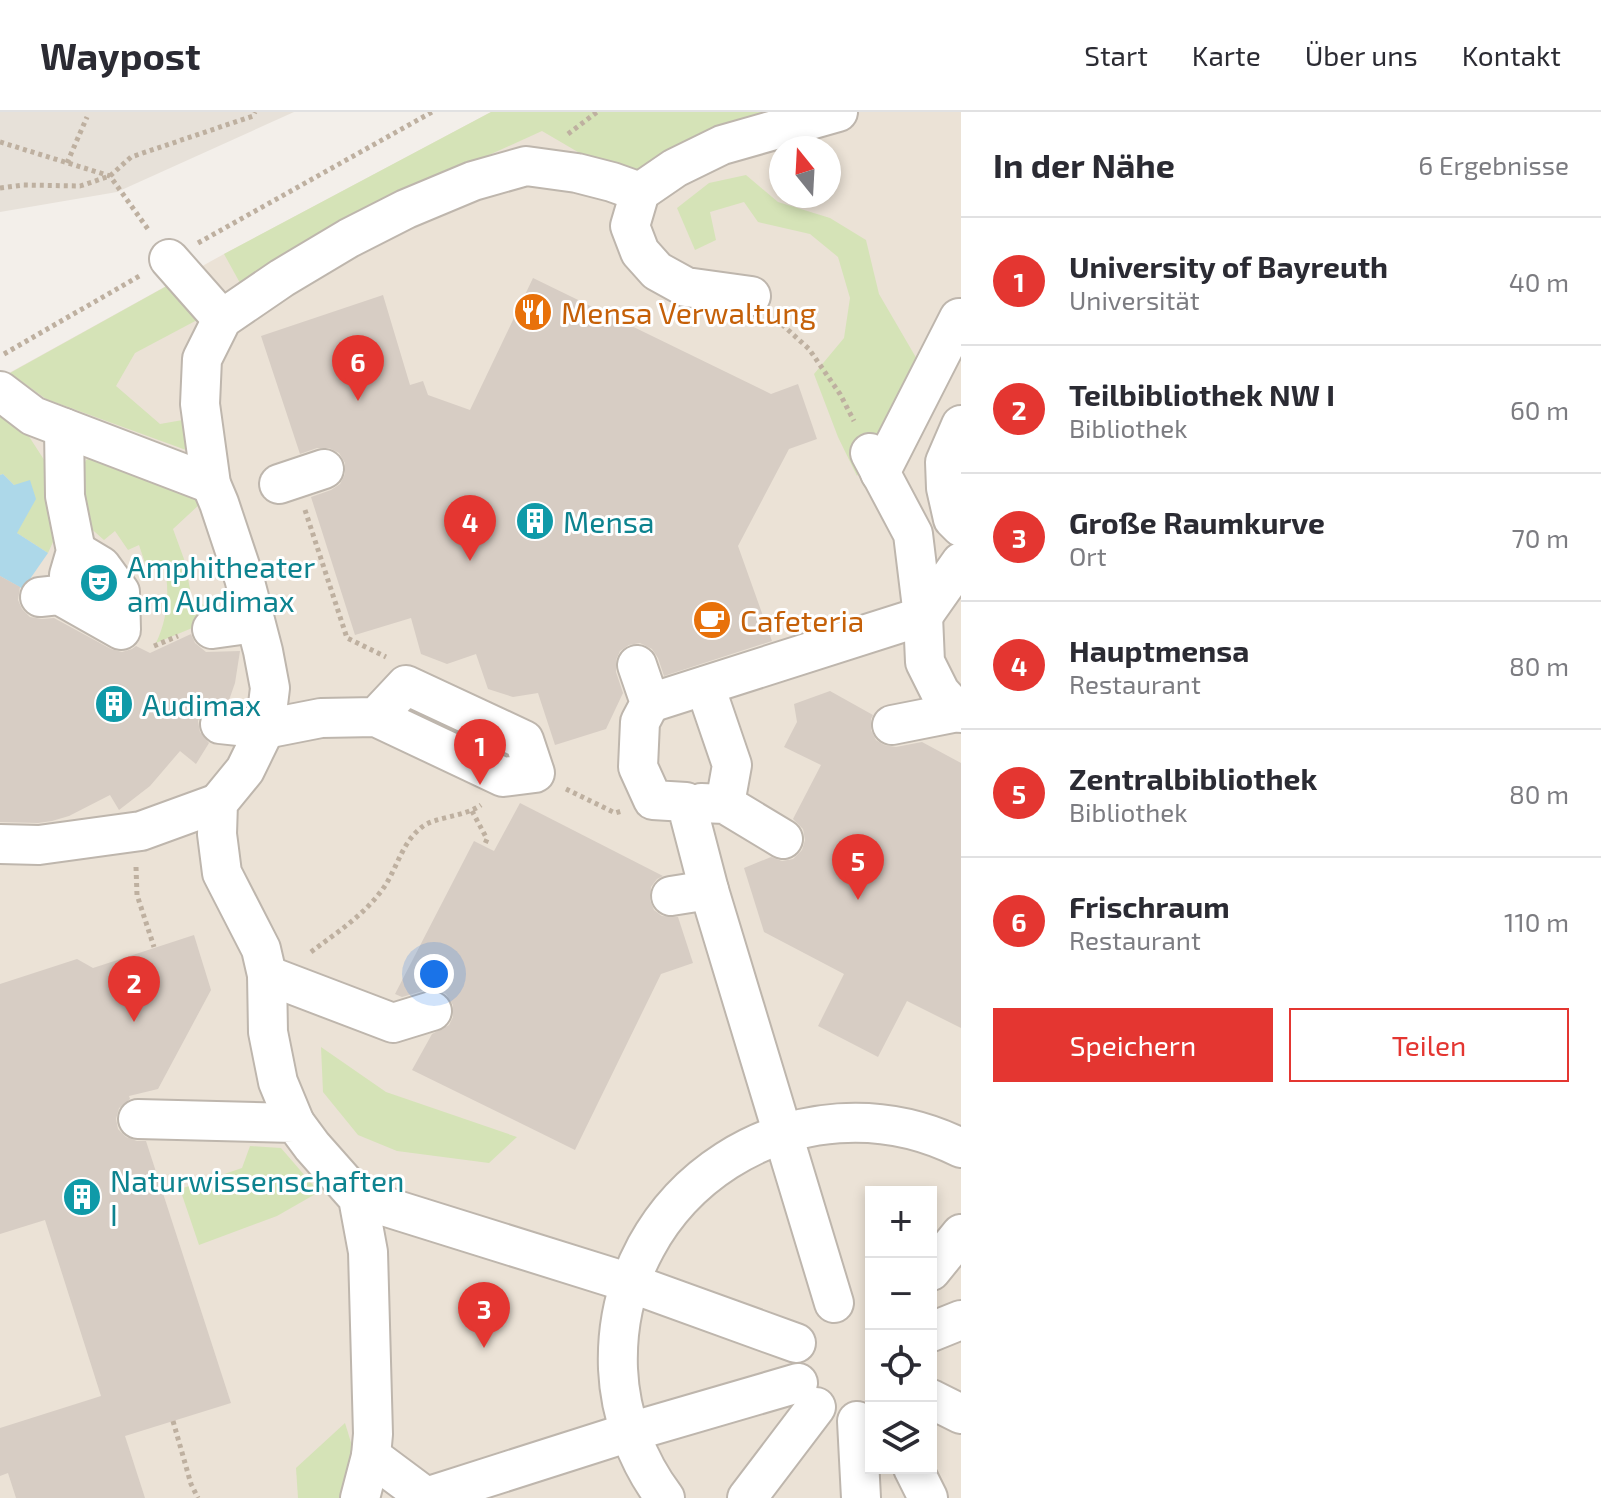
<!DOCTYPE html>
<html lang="de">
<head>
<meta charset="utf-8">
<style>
  body { margin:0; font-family:"Exo 2",sans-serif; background:#f2f2f3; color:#2b2b33 }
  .controls { position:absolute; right:24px; bottom:24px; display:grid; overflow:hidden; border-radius:0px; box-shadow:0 4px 12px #0003 }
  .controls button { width:72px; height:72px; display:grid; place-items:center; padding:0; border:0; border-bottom:2px solid #e1e1e2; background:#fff; color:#2b2b33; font:40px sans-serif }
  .compass { position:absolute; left:769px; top:24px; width:72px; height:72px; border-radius:50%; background:#fff; box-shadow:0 4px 12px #0003; rotate:342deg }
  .you { position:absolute; left:434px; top:862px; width:28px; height:28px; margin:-20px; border:6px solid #fff; border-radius:50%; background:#1a73e8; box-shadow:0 0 0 12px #1a73e833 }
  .badge { display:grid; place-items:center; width:52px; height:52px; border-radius:50%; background:#e43631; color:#fff; font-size:26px; font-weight:700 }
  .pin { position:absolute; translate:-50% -66px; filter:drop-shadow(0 2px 4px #0008) }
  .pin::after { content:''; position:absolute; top:42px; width:28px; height:24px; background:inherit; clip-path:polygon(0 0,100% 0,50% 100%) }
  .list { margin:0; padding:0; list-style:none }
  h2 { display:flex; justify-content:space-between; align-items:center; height:104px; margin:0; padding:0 32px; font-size:34px }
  h2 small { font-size:26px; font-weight:400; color:#7c7c81 }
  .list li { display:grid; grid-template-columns:52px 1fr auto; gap:24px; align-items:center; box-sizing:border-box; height:128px; padding:0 32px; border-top:2px solid #e1e1e2 }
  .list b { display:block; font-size:30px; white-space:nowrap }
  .list p { margin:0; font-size:26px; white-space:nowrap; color:#7c7c81 }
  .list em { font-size:26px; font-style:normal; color:#7c7c81 }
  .actions { display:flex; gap:16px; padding:24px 32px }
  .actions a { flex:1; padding:18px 0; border:2px solid #e43631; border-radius:0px; text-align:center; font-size:28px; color:#e43631 }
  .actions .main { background:#e43631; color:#fff }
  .icon { flex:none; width:44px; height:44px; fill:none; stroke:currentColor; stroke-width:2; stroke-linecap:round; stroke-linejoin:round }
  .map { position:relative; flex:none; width:961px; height:1386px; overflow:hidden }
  header { display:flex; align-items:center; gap:48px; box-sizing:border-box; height:112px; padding:0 40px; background:#fff; border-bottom:2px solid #e1e1e2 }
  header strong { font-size:38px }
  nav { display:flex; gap:44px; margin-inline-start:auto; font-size:28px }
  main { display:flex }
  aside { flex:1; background:#fff }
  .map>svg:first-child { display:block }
</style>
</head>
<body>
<header>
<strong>Waypost</strong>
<nav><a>Start</a><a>Karte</a><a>Über uns</a><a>Kontakt</a></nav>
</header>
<main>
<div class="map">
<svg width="961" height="1386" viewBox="0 0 961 1386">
  <rect width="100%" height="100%" fill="#f3efea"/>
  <polygon fill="#e7e1d9" points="0,0 294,0 117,80 0,100"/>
  <path fill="#ebe2d6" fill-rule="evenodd" d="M 491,0 L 961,0 L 961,1386 L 0,1386 L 0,266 L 224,142 ZM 781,36 L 829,36 L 829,84 L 781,84 ZM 871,1080 L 931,1080 L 931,1356 L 871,1356 Z"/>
  <g fill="#d5e3b7">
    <polygon points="491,0 786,0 642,69 595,50 542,19 383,91 245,180 224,142"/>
    <polygon points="746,63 778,90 830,106 866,128 879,182 918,249 857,364 838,325 814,262 844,226 850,186 838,145 810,122 758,110 744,90 710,100 716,128 695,138 677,96 709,71"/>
    <polygon points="174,170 199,207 135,241 116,274 160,312 194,306 186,338 46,287 10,261"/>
    <polygon points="0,291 19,309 50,357 57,414 53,430 48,441 17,421 14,373 3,362 0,363"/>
    <path d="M 95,344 L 184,371 L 201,391 L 173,417 L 184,447 L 192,487 L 208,495 L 218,509 L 197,514 L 156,531 C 168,506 170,478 164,452 L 147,457 L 139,433 L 128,438 L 115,419 L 104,428 L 87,413 L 78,367 L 86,348 Z"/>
    <polygon points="321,935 386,980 517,1025 489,1051 397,1039 358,1023 323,980"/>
    <polygon points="250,1034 281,1036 319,1080 277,1104 199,1133 180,1077 242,1056"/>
    <polygon points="345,1311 358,1353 343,1386 298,1386 296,1356"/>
  </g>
  <polygon fill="#add8e9" points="3,362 14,373 30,368 36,387 17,421 48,441 23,477 0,464 0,363"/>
  <g fill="#d7cdc4">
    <polygon points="533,166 771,282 798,272 817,327 789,337 738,434 772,529 664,564 658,546 652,537 640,531 629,533 620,539 616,548 616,560 623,581 606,617 555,633 538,581 513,585 488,577 476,542 447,552 421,542 411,506 355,523 311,385 331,378 340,372 345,362 345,351 339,341 329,336 317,336 300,342 261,224 383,183 410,273 423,269 428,283 470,298"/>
    <polygon points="0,464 20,475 18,488 22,497 30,505 42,507 54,506 111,537 122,540 132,537 136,534 150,541 191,522 195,531 206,540 240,539 235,571 228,591 212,592 202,600 198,609 200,620 209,631 196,652 180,639 150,674 119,698 110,683 69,704 52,709 38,711 0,710"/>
    <polygon points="830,579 873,603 871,607 871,618 876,628 884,633 896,635 922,630 961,651 961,916 907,889 878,945 818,914 844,862 764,820 744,756 771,745 782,749 793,747 802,738 805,728 803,717 793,707 821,653 784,635 797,610 794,592"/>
    <polygon points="520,691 663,764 657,767 651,775 650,788 654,798 662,804 678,805 693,851 661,862 575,1038 412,958 432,922 449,913 453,905 453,893 446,882 436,877 426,878 402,885 395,882 474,729 494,739"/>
    <polygon points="194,823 211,878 158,977 129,984 130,987 119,996 116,1007 118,1017 126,1025 137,1029 146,1029 231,1291 125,1324 145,1386 16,1386 8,1361 0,1364 0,1316 101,1284 45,1108 0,1122 0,872 77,847 93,856"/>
  </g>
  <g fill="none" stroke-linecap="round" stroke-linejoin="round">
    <g stroke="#beb6ad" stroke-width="42">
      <g id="minor">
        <polyline points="169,147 222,207"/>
        <polyline points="751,184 686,175 657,159 640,140 630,114 640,80 675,56 722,33 838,0"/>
        <polyline points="0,279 33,304 211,372"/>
        <polyline points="961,313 945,350 946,376 953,407 961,415"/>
        <polyline points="64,316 65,384 76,439 69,463"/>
        <polyline points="870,341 913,422 923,504 925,550 940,580 958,600 961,601"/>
        <polyline points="880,361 959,206"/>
        <polyline points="279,372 324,357"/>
        <polyline points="40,485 59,483 121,518 120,480 101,454 76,439"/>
        <polyline points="212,517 255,511"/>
        <polyline points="637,553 650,591 640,610 638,655 653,688 686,690 709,778 834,1191"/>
        <polyline points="705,574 732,653 725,692"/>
        <polyline points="650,591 923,504 961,450"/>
        <polyline points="220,612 265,617 321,606 376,605 406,573 524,628 535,661 503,665 376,605"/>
        <polyline points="892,613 958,600"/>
        <polyline points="701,691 725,692 783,727"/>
        <polyline points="0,732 39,733 141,719 218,691"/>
        <polyline points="671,784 709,778"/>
        <polyline points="267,863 393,911 432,899"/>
        <polyline points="138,1007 295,1011 312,1034 358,1086 368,1140 373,1322 371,1344"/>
        <polyline points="295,1011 278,970 268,920 267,863 261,837 222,761 217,722 218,691 245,658 265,617 270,576 263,539 244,466 219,391 211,372 200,292 202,247 222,207 282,166 349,126 406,97 473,69 526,54 577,61 612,70 640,80"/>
        <polyline points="358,1086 630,1171 796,1231"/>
        <polyline points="931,1159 961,1122"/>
        <polyline points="931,1220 961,1208"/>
        <polyline points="931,1287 961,1302"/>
        <polyline points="857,1309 861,1386"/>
        <polyline points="913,1356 928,1386"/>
        <polyline points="360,1386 371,1344 426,1385 630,1320 798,1271"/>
        <path d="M 665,1386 C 637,1349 620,1303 618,1257 C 611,1076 800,956 961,1036"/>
        <polyline points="747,1386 816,1295"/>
      </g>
    </g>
    <g stroke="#beb0a0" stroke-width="5" stroke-dasharray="4 4" stroke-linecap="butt">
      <polyline points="568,22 597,0"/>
      <polyline points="0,30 110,64 150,120"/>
      <polyline points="67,51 87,5"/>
      <polyline points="0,76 23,73 80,74 110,64 131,45 253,4 255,0"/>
      <polyline points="198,131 432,0"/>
      <polyline points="776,207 809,237 840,282 854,309"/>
      <polyline points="4,242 141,163"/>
      <polyline points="305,398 347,526 386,545"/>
      <polyline points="154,534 178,524"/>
      <polyline points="566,677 615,701 622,699"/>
      <polyline points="472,699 487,727 484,734"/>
      <polyline points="136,755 137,783 154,835"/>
      <path d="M 311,840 C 336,821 363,804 382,778 C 397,758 401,731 422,715 C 434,705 464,705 481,693"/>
      <polyline points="173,1309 191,1372 198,1386"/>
    </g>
    <use href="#minor" stroke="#fff" stroke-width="38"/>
  </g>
  <defs>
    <g id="restaurant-disc" transform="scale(2)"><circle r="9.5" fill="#e8710a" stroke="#fff"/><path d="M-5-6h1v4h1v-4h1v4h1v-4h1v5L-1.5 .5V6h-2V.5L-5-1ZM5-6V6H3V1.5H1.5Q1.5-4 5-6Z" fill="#fff"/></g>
    <g id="building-disc" transform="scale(2)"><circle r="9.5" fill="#0f9aa8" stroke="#fff"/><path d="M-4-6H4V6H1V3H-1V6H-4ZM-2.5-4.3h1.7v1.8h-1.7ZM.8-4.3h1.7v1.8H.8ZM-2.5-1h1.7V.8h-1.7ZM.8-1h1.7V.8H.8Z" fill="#fff"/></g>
    <g id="theatre-disc" transform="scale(2)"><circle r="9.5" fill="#0f9aa8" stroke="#fff"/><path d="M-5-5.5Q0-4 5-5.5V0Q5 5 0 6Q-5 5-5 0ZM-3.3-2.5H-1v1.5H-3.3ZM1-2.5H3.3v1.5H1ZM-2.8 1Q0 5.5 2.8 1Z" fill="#fff"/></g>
    <g id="cafe-disc" transform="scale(2)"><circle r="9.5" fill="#e8710a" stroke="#fff"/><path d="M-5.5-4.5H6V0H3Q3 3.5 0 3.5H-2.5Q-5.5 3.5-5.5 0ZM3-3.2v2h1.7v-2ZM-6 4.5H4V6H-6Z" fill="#fff"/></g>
  </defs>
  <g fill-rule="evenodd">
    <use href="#restaurant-disc" x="533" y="200"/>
    <use href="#building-disc" x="535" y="409"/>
    <use href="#theatre-disc" x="99" y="471"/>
    <use href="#cafe-disc" x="712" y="508"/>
    <use href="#building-disc" x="114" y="592"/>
    <use href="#building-disc" x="82" y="1085"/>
  </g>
  <g text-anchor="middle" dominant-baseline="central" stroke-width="6" stroke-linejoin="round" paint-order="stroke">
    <g font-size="30" fill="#c56008" stroke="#fff" text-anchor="start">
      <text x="561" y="200">Mensa Verwaltung</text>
      <text x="740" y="508">Cafeteria</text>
    </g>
    <g font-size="30" fill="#0d838f" stroke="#fff" text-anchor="start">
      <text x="563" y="409">Mensa</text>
      <text x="127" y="454">Amphitheater<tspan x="127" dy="34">am Audimax</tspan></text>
      <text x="142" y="592">Audimax</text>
      <text x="110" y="1068">Naturwissenschaften<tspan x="110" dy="34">I</tspan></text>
    </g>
  </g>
</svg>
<div class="controls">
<button>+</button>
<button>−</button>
<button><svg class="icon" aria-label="locate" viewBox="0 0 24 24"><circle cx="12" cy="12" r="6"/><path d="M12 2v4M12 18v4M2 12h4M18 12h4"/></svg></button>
<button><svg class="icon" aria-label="layers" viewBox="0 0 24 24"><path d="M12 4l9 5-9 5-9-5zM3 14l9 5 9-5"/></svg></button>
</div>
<svg class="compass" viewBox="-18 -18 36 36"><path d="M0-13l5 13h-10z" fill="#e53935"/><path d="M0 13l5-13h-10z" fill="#7c7c81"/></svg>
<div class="you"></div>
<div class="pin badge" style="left:480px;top:673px">1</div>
<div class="pin badge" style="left:134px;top:910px">2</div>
<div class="pin badge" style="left:484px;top:1236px">3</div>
<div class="pin badge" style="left:470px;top:449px">4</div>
<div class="pin badge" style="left:858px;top:788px">5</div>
<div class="pin badge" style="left:358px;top:289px">6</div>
</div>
<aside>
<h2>In der Nähe<small>6 Ergebnisse</small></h2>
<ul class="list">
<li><span class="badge">1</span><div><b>University of Bayreuth</b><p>Universität</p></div><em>40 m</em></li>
<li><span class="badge">2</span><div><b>Teilbibliothek NW I</b><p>Bibliothek</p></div><em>60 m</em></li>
<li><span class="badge">3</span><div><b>Große Raumkurve</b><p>Ort</p></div><em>70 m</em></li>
<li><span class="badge">4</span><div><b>Hauptmensa</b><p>Restaurant</p></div><em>80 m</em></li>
<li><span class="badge">5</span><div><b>Zentralbibliothek</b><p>Bibliothek</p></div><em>80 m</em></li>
<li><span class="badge">6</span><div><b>Frischraum</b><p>Restaurant</p></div><em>110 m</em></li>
</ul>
<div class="actions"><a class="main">Speichern</a><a>Teilen</a></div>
</aside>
</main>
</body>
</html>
